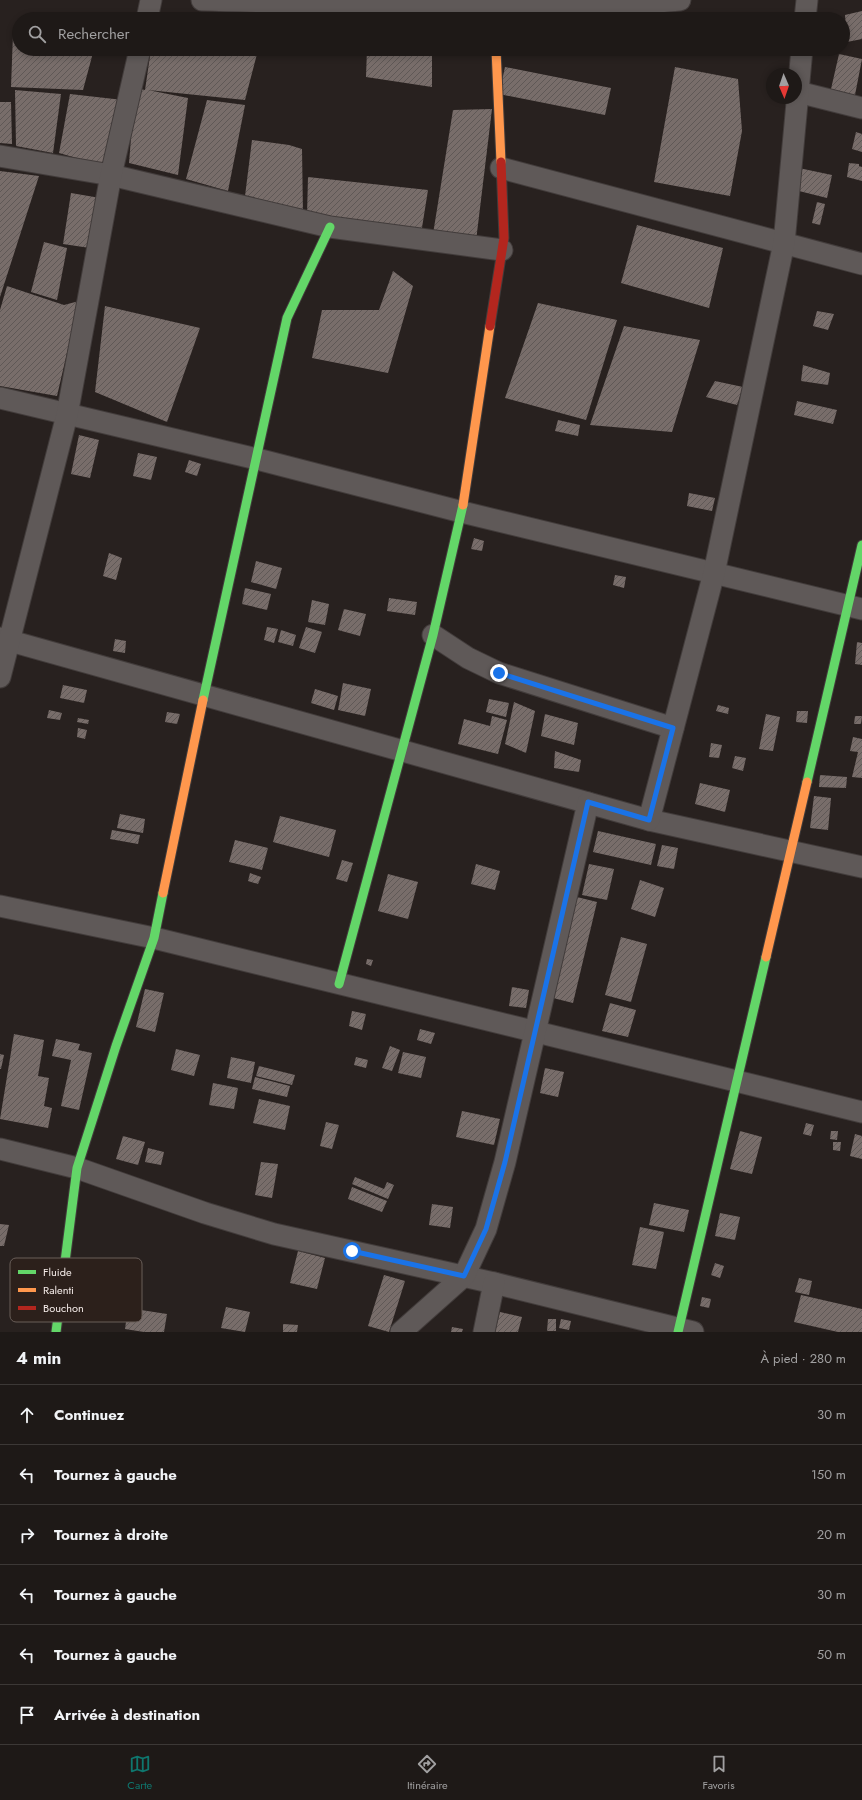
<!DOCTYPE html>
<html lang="fr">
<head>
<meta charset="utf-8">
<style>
  body { margin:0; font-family:Jost,sans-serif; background:#2b2624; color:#f1f3f6 }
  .compass { position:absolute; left:766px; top:68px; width:36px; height:36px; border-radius:50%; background:#1e1917; box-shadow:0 2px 6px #0003; rotate:178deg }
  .stop { position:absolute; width:12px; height:12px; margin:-9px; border:3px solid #1a73e8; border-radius:50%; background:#fff }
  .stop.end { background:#1a73e8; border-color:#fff; box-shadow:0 1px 4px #0008 }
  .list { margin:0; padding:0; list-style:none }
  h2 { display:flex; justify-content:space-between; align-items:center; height:52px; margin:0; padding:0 16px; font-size:17px }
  h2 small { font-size:13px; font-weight:400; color:#a1a0a1 }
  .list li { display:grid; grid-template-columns:26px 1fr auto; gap:12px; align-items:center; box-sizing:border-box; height:60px; padding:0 16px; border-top:1px solid #3c3836 }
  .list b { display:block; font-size:15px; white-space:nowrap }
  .list em { font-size:13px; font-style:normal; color:#a1a0a1 }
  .icon { flex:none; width:22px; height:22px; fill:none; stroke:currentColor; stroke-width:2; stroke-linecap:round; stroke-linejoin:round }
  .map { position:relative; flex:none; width:862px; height:1332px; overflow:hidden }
  .search { position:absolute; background:#1e1917; box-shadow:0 2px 6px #0003; left:12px; right:12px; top:12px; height:44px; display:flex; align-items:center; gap:10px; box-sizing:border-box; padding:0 14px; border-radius:22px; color:#a1a0a1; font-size:15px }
  .sheet { height:412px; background:#1e1917 }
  nav { display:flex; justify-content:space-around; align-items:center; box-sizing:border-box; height:56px; border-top:1px solid #3c3836; background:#1e1917; font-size:11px; color:#a1a0a1 }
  nav a { display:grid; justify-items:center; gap:2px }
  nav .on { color:#0f766e }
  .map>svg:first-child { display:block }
</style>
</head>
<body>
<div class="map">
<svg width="862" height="1332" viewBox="0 0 862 1332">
  <defs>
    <pattern id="building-hatch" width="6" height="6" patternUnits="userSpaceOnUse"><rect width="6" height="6" fill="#786d6a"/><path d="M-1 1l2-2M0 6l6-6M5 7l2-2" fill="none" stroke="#5f5856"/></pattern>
  </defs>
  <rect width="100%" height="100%" fill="#28211f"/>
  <g fill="url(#building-hatch)">
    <polygon points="862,11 862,39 847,42 845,15"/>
    <polygon points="13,34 19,34 19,49 94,49 83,90 11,87"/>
    <polygon points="151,49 258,50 245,100 148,90 188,98 178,175 129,163 135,88 145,90"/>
    <polygon points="367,49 432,52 432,87 366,77"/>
    <polygon points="839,54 862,59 855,95 831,89"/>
    <polygon points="505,67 611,88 605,115 499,94"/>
    <polygon points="675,67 738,79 742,131 730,196 654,182"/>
    <polygon points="15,90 61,94 53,153 16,146"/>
    <polygon points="70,94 123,100 105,166 59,153"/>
    <polygon points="207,100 245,105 228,191 186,179"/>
    <polygon points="0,102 11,102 12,144 0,143"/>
    <polygon points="492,109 476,241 433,234 453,110"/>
    <polygon points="856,132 862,134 862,152 852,149"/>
    <polygon points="252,140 289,145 302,149 303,215 245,196"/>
    <polygon points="849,163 859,164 859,166 862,167 862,181 847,177"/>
    <polygon points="794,167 832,175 827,198 791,189"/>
    <polygon points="0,171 39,176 0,297"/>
    <polygon points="308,177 428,190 421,234 307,215"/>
    <polygon points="71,193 106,199 90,248 63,244"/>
    <polygon points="817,202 825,204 820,225 812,223"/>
    <polygon points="637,225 723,248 709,308 621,283"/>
    <polygon points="44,242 67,248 57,300 31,292"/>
    <polygon points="393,271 413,286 388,373 312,358 322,310 379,310"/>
    <polygon points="7,286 64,305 79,301 57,396 0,386 0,310"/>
    <polygon points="538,303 617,320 586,420 505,398"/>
    <polygon points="105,306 200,328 167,422 95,392"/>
    <polygon points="817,311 834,314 828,330 813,326"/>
    <polygon points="624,326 700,340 672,432 590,425"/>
    <polygon points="803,365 830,373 828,385 801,381"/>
    <polygon points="715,381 743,387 737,405 706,397"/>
    <polygon points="797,401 837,410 833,424 794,415"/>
    <polygon points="558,420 580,425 578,436 555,431"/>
    <polygon points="79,435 99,440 90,478 71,474"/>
    <polygon points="138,453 157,457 151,480 133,476"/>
    <polygon points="189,460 201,464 197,476 185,472"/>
    <polygon points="689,493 715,498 712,511 687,506"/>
    <polygon points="474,538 484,541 482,551 471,549"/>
    <polygon points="109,553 122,558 116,580 103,576"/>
    <polygon points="256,561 282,568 276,589 251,582"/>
    <polygon points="615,575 626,577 624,588 613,585"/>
    <polygon points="245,588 271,594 267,610 242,604"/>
    <polygon points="389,598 417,602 415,615 387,611"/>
    <polygon points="312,600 329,604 325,625 308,622"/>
    <polygon points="344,609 366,614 360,636 338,630"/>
    <polygon points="267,627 278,629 274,643 264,640"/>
    <polygon points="306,627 322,632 315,653 299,648"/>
    <polygon points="281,630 296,635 293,646 278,642"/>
    <polygon points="115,639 126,641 125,653 113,651"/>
    <polygon points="857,642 862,643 862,665 855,664"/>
    <polygon points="343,683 371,689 365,716 338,710"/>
    <polygon points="63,685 87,690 84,703 60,698"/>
    <polygon points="315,689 338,696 334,710 311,703"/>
    <polygon points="489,699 509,703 506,717 486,712"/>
    <polygon points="514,702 535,711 526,753 505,744"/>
    <polygon points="718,705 729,708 728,714 716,711"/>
    <polygon points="49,710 62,713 60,720 47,718"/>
    <polygon points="797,711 808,711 807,723 796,722"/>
    <polygon points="167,712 180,714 177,724 165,722"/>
    <polygon points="545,714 578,723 574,745 541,736"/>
    <polygon points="766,714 780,717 773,751 759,749"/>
    <polygon points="492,716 507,720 498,754 458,744 464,719 490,726"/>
    <polygon points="855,716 862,716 861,724 854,724"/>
    <polygon points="78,718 89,720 88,724 77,722"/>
    <polygon points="78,728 87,730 85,739 77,737"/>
    <polygon points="853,737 862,739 862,778 852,777 858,752 850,751"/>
    <polygon points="711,743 722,745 719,758 709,757"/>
    <polygon points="555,751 581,760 579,772 554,768"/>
    <polygon points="735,756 746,758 743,771 732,768"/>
    <polygon points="820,775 847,777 846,788 819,787"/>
    <polygon points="700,783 730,790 725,812 695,804"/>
    <polygon points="814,796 831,798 828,830 810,828"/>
    <polygon points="120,814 145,819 143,833 117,828"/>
    <polygon points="280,816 336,830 329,857 273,842"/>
    <polygon points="112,830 140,835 138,844 110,839"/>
    <polygon points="598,831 656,844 651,865 593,852"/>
    <polygon points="235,840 268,848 262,870 229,862"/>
    <polygon points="662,845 678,848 674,869 657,866"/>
    <polygon points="342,860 353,863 347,882 336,879"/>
    <polygon points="476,864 500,871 495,890 471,884"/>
    <polygon points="589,864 614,869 607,900 582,895"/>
    <polygon points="250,873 261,877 258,884 248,881"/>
    <polygon points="388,874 418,882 408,919 378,911"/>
    <polygon points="640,880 664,888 655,917 631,909"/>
    <polygon points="573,896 597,902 573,1003 549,997"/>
    <polygon points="621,937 647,944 631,1002 605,995"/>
    <polygon points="367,959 373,960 371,966 366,964"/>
    <polygon points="512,987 529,990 526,1008 509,1006"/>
    <polygon points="145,989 164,993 155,1032 136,1027"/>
    <polygon points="610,1003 636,1010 628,1037 602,1031"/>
    <polygon points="352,1011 366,1014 362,1030 349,1026"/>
    <polygon points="420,1029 435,1033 431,1044 417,1040"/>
    <polygon points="14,1034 44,1040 38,1076 49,1078 44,1106 52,1108 48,1128 0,1119"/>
    <polygon points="56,1039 80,1044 78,1050 92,1053 79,1110 61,1106 71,1060 52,1056"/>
    <polygon points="390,1046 400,1050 392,1071 382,1068"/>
    <polygon points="176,1049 200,1055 194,1076 171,1070"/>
    <polygon points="403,1052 426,1057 421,1078 398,1073"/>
    <polygon points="0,1054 4,1055 1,1069 0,1069"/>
    <polygon points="231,1057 255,1062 251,1083 227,1078"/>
    <polygon points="356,1057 368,1060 366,1068 354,1065"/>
    <polygon points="259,1066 295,1075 292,1085 256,1076"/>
    <polygon points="545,1068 564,1072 558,1097 540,1093"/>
    <polygon points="255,1077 290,1086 287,1097 252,1089"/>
    <polygon points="213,1083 238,1088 234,1109 209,1105"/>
    <polygon points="259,1099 290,1106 285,1130 253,1123"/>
    <polygon points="462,1111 500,1119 494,1145 456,1137"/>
    <polygon points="326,1122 339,1125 332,1149 320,1146"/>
    <polygon points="806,1123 814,1125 811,1136 803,1134"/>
    <polygon points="740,1131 762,1137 752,1174 730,1169"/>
    <polygon points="831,1131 838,1131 837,1140 830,1139"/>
    <polygon points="855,1134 862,1136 862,1159 850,1156"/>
    <polygon points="123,1136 145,1142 138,1165 116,1159"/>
    <polygon points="833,1142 841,1142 840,1151 833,1150"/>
    <polygon points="148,1148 164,1152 161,1165 145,1162"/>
    <polygon points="261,1162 278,1164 272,1198 255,1195"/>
    <polygon points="355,1177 384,1189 387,1182 394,1185 388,1199 352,1184"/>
    <polygon points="352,1187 387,1201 382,1212 348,1199"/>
    <polygon points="654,1203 689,1210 684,1232 649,1225"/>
    <polygon points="432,1204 453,1207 450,1228 429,1225"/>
    <polygon points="720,1213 740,1217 735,1240 715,1236"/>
    <polygon points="0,1224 9,1225 4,1246 0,1246"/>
    <polygon points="640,1227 664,1232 656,1269 632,1265"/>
    <polygon points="298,1251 325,1258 317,1289 290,1283"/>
    <polygon points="715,1263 724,1266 720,1278 711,1275"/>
    <polygon points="384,1275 405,1281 389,1332 368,1326"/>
    <polygon points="799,1278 812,1281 809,1295 795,1292"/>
    <polygon points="801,1295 862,1309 862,1332 838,1332 794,1322"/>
    <polygon points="702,1297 711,1299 709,1308 700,1306"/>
    <polygon points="226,1307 250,1312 245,1332 221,1328"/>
    <polygon points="128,1308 167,1314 164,1332 144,1332 125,1329"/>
    <polygon points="500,1312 522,1317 518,1332 495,1332"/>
    <polygon points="548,1319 556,1319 556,1331 547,1331"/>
    <polygon points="561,1319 571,1321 569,1330 559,1328"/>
    <polygon points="283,1324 298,1325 297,1332 283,1332"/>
    <polygon points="452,1327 463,1329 462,1332 451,1332"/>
  </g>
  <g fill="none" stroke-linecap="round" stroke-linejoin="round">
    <g stroke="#423c3b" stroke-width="23">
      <g id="street">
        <path d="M 202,0 C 361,4 521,15 680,0"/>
        <polyline points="147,19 151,0"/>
        <polyline points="805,19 807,0"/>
        <polyline points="798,92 862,108"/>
        <polyline points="0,156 111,175 330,227 502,250"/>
        <polyline points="501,168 862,264"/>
        <polyline points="0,398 257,459 462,512 862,609"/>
        <polyline points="433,635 468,658 499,673 673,728"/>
        <polyline points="0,638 649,820 862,867"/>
        <polyline points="0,677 67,415 111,175 140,49"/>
        <polyline points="649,820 714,573 784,243 802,49"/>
        <polyline points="0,906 154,938 862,1112"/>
        <polyline points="0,1149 77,1168 205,1213 274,1234 494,1283 693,1332"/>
        <polyline points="401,1332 464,1276 486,1229 505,1162 588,803"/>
        <polyline points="484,1332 494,1283"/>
      </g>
    </g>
    <g stroke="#423c3b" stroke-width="11">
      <g id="fast">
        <polyline points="203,700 287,318 330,227"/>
        <polyline points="807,782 862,545"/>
        <polyline points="339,984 433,635 463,505"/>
        <polyline points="56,1332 77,1168 116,1046 154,938 163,893"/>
        <polyline points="678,1332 766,957"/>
      </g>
    </g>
    <g stroke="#423c3b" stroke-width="11">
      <g id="slow">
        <polyline points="496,49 501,162"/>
        <polyline points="463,505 490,326"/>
        <polyline points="163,893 203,700"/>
        <polyline points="766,957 807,782"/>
      </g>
    </g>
    <g stroke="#423c3b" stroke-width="11">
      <polyline id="jam" points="490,326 504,238 501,162"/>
    </g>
    <use href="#street" stroke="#5f5958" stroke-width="21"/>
    <use href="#fast" stroke="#63d668" stroke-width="9"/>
    <use href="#slow" stroke="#ff974d" stroke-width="9"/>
    <use href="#jam" stroke="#b3261e" stroke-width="9"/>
  </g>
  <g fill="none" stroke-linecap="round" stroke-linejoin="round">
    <polyline stroke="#1a73e8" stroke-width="5" points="352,1251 464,1276 486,1229 505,1162 588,802 649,820 673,728 499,673"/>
  </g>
  <rect x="10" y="1258" width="132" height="64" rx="6" fill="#2c201b" stroke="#695e59" stroke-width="1"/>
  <rect x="18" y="1270" width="18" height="4" fill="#63d668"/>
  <rect x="18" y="1288" width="18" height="4" fill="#ff974d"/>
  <rect x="18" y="1306" width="18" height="4" fill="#b3261e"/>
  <g font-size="11" fill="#f6edea">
    <text x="43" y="1276">Fluide</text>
    <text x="43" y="1294">Ralenti</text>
    <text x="43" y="1312">Bouchon</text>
  </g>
</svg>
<svg class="compass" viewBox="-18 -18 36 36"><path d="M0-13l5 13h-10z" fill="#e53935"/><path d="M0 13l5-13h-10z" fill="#a1a0a1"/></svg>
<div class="stop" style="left:352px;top:1251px"></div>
<div class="stop end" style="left:499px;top:673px"></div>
<div class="search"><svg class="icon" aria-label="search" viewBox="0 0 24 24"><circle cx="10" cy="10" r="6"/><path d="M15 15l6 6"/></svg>Rechercher</div>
</div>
<section class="sheet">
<h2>4 min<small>À pied · 280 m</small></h2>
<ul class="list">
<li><svg class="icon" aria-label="ahead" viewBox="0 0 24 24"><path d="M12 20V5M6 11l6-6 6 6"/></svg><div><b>Continuez</b></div><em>30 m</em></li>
<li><svg class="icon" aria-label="left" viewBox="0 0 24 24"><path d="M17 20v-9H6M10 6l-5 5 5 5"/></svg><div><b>Tournez à gauche</b></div><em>150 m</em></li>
<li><svg class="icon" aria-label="right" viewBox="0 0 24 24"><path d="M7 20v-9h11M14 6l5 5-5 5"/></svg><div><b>Tournez à droite</b></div><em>20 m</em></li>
<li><svg class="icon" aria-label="left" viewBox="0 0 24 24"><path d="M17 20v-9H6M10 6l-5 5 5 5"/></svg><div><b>Tournez à gauche</b></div><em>30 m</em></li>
<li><svg class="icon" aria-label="left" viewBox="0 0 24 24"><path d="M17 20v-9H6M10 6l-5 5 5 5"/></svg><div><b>Tournez à gauche</b></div><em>50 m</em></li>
<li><svg class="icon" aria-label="arrive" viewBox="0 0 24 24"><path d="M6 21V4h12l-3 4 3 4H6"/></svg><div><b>Arrivée à destination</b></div></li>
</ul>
</section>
<nav>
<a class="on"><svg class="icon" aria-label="map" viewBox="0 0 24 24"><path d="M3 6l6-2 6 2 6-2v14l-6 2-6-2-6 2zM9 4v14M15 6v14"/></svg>Carte</a>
<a><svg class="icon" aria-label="directions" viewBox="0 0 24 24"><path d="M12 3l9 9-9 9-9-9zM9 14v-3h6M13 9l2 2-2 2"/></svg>Itinéraire</a>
<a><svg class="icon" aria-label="saved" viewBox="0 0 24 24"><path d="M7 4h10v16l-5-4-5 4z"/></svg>Favoris</a>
</nav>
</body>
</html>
